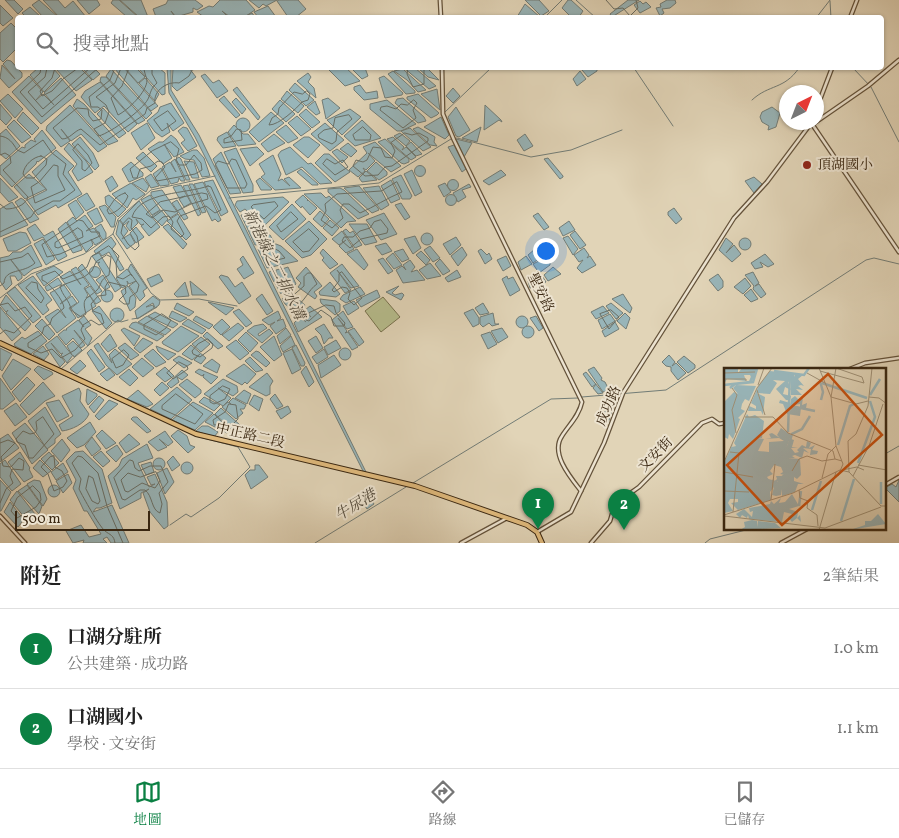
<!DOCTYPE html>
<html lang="zh-TW">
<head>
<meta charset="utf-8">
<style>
  body { margin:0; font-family:Vollkorn,"Noto Serif TC",serif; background:#f2f2f2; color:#222 }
  .compass { position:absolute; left:779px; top:85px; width:45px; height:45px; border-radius:50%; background:#fff; box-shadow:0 1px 4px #0004; rotate:42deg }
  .scale { position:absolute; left:15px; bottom:12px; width:135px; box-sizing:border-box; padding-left:5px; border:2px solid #3a2711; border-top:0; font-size:14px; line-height:18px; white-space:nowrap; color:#3a2711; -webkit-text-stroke:4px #ece3d0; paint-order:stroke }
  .you { position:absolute; left:545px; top:250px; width:18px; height:18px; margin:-12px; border:4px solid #fff; border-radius:50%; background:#1a73e8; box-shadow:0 0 0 8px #1a73e833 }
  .badge { display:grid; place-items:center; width:32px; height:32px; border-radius:50%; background:#0b8043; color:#fff; font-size:16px; font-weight:700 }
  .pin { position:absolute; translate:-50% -41px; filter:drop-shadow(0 1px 2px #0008) }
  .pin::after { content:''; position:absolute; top:26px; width:18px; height:15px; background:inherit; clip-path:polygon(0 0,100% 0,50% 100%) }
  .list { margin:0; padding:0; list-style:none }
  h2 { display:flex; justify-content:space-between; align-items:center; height:65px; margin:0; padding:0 20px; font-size:21px }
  h2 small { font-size:16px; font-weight:400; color:#767676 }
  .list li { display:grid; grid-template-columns:32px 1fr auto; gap:15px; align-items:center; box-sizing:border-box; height:80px; padding:0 20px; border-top:1px solid #e0e0e0 }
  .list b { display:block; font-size:19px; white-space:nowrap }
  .list p { margin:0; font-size:16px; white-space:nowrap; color:#767676 }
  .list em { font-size:16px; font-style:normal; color:#767676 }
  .icon { flex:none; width:28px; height:28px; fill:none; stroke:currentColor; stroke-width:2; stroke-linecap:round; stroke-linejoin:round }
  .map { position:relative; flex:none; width:899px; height:543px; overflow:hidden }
  .search { position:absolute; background:#fff; box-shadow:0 1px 4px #0004; left:15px; right:15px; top:15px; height:55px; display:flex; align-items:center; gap:12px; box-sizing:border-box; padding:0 18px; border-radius:5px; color:#767676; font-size:19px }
  .sheet { height:225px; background:#fff }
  nav { display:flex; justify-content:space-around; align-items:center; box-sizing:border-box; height:70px; border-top:1px solid #e0e0e0; background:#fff; font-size:14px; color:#767676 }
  nav a { display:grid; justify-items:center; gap:2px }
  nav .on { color:#0b8043 }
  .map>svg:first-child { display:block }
</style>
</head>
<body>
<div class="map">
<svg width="899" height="543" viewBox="0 0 899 543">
  <rect width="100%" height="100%" fill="#e1d4b7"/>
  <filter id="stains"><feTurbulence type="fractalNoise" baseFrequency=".004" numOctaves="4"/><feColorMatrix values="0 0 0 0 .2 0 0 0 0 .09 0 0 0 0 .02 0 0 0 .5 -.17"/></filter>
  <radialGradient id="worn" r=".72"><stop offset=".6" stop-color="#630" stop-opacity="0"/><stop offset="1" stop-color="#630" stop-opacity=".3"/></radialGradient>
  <polygon fill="#b6bc8c" stroke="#78724e" points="383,297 400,317 381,332 365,311"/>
  <g fill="#98b5b9" stroke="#727c76">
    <polygon points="5,0 14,0 23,9 18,14"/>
    <polygon points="39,0 58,17 43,17 32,5"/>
    <polygon points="43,0 58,0 65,8 73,1 86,17 59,17"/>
    <polygon points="77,0 97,0 100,5 89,14"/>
    <polygon points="113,0 119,0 138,17 127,17 111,3"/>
    <polygon points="120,0 141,0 148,17 139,17"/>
    <polygon points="168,0 195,0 203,6 197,10 193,8 193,12 176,17 171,11 175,17 156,17 153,9 166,4"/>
    <polygon points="220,0 246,0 255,10 246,16 252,13 255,17 230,17 222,11 228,17 204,17 197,12 209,6 213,7"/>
    <polygon points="249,0 277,0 266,6 263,4 259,8"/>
    <polygon points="279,0 298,0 306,9 296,17 288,17 277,1"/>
    <polygon points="525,0 539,0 549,11 541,16"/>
    <polygon points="568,0 571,0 583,11 579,17 571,17 562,8"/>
    <polygon points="628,0 639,0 612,17 610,14"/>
    <polygon points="667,0 675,0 676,3 670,8 662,9 664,13 660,16 656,8 661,7 660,4"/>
    <polygon points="640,1 643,4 646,2 651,7 640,13 634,5"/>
    <polygon points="525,4 540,17 517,17"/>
    <polygon points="0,5 13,18 3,26 0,23"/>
    <polygon points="268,6 276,17 258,17 254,12"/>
    <polygon points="30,7 41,17 26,17 22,13"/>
    <polygon points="11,23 17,29 17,48 3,62 0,59 0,33"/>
    <polygon points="7,60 11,61 22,73 22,77 9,88 0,78 2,65 15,79 3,64"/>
    <polygon points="38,68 53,68 60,76 44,92 30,75"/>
    <polygon points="55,68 80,68 92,80 76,91"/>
    <polygon points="82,68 94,68 100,74 93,80"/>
    <polygon points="114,68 124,68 158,106 151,111"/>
    <polygon points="125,68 136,68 145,77 138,83"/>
    <polygon points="138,68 159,68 165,73 165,94 162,95"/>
    <polygon points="167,68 171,68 171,90 199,135 366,472 363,471 195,137 169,93"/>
    <polygon points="173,68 189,68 196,77 177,91 172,86"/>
    <polygon points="327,68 346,68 360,81 345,86"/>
    <polygon points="351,68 365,68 368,76 362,79"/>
    <polygon points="404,68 415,68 436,86 429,89"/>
    <polygon points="418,68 427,68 439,80 428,77"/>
    <polygon points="584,68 597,68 597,71 588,77 582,70"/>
    <polygon points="111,69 152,113 146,119 106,76"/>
    <polygon points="403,69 426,90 418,92 407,80 394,71"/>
    <polygon points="393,71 415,91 415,93 406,94 388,74"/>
    <polygon points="580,71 586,79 577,86 573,79"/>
    <polygon points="308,73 311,77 308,82 314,88 316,98 297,81"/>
    <polygon points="205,74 213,83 219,80 228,91 217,98 201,76"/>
    <polygon points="29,76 43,92 36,100 43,94 54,105 44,93 61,78 76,95 41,124 12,92"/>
    <polygon points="384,76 403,93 402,95 385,98 379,78"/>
    <polygon points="101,77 106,77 145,120 138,124 100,81"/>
    <polygon points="145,78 159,94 155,101 139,83"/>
    <polygon points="100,82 137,124 128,132 104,106 95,113 81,97 85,91"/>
    <polygon points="295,83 314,100 306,106 289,90"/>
    <polygon points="360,85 366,93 377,91 378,98 364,100 354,90 354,87"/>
    <polygon points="237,87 260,117 258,120 233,90"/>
    <polygon points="453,88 460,96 453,103 446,96"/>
    <polygon points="437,89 440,110 421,94"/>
    <polygon points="287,91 304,106 298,113 281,99"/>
    <polygon points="8,94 23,109 15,118 0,101"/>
    <polygon points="418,94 439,113 437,115 431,118 407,99 407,97"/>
    <polygon points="224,96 240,115 236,118 219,100"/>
    <polygon points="236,98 246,109 242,114 232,102"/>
    <polygon points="328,98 340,108 326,119 322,100"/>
    <polygon points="403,98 424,117 426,121 418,123 395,103 397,99"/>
    <polygon points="77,99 84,104 118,141 108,145 73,106"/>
    <polygon points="280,100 295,114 286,122 272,109"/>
    <polygon points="387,100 416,124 401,131 410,128 431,147 423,151 401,131 397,131 370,109 370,104"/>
    <polygon points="315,101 320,113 316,115 307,107"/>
    <polygon points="171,103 184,123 173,131 167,123 170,132 162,137 155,132 147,121 158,112 160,107"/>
    <polygon points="0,104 12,118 6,125 0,119"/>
    <polygon points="70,105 107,146 98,152 81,134 71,141 61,129 70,141 61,147 46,130 47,126"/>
    <polygon points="485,105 501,120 502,122 499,120 484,130"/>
    <polygon points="456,107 470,130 459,137 456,136 448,117"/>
    <polygon points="772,107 780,113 776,127 768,130 769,126 762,122 760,117 762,112"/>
    <polygon points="103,108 126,133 119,138 97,114"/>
    <polygon points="306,109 320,122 312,128 299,115"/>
    <polygon points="350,109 361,117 342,135 327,120"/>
    <polygon points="23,112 39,128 32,135 17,120"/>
    <polygon points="271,112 284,123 259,142 249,132"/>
    <polygon points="297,116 311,129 301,136 288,123"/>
    <polygon points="441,117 449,135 445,139 424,127"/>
    <circle cx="243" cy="125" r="7"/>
    <polygon points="14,120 31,137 22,143 7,127"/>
    <polygon points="362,120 381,138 355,146 344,136"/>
    <polygon points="147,123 155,138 141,150 131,133"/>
    <polygon points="325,123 344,140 330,151 311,134"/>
    <polygon points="234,125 243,134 248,134 256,144 238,146 228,132"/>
    <polygon points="286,125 298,138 288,143 276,132"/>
    <polygon points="183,127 187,128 197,146 188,151 181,143 185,140 178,131"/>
    <polygon points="418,127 435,137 434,142 437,146 430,145 413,129"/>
    <polygon points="481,127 477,142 462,138"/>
    <polygon points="6,129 20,146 6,159 0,154 0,134"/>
    <polygon points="42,130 56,148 38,162 37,161 36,164 12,187 0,174 0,166 22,147 25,148 25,145 31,140 36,142 34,139"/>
    <polygon points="227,132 236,146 223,148 217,140 218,137"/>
    <polygon points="400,133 410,141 406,146 394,136"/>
    <polygon points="274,134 285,143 268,152 261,144"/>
    <polygon points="525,134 533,146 524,151 517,140"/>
    <polygon points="171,135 176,139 184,152 174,157 164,144 172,158 163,164 148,149 159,142 163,142"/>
    <polygon points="80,137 93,153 99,166 95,170 72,144"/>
    <polygon points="304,137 309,137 320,145 308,158 293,145"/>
    <polygon points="393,137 404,147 402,150 406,147 416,157 411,160 387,139"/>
    <polygon points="385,139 409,159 409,162 404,164 401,163 378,142"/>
    <polygon points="456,139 472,143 464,157"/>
    <polygon points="375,142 401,166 391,172 368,153 375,161 366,170 363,168 365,171 358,177 349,170 367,153 363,147"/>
    <polygon points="411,142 422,154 416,156 406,146"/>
    <polygon points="69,143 86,161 93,172 78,181 72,171 77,164 64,149"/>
    <polygon points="348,143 357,151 351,157 340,149"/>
    <polygon points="454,145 466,169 462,172 448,147"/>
    <polygon points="257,147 264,154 250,166 240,149"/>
    <polygon points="290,147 308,164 311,163 332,183 320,184 302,167 286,175 278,155 281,151"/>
    <polygon points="236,148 253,185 253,192 243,193 224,152"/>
    <polygon points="337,149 348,157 342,163 332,152"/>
    <polygon points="56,150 74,166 68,172 82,194 58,208 56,205 38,215 27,200 47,190 32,172"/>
    <polygon points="193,150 197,150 204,158 210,176 202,177 194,160 185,159 180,156"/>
    <polygon points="143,152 157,166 151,172 136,158"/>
    <polygon points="221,152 241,193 230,194 213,159"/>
    <polygon points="324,154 329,154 350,172 335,182 315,163"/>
    <polygon points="273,155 281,174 278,181 282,179 290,186 284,179 289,177 301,188 275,190 261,177 265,174 259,164"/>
    <polygon points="179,157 181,159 190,180 186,180 176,159"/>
    <polygon points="548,158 563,176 563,177 560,179 544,159"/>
    <polygon points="175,159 185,181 181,181 179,178 178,182 171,184 162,167 170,162 176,172 171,162"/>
    <polygon points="184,161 194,162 199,178 192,178"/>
    <polygon points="131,162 143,173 143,176 129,182 122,169"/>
    <polygon points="376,162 387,172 387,175 379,180 367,171"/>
    <circle cx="420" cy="171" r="5.5"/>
    <polygon points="161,168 169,183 169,185 160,186 153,174"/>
    <polygon points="301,169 318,184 318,185 312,185 297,172"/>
    <polygon points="412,170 422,192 415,196 404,174"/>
    <polygon points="501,170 506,175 489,185 483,181"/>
    <polygon points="366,171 377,180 362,182 359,178"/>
    <polygon points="29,174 46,189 25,199 14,187"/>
    <polygon points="151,174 159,186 151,188 145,178"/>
    <polygon points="401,175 412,196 410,199 402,199 392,179"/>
    <polygon points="112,176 118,186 110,192 105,181"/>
    <polygon points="754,177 762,184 754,193 745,181"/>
    <polygon points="0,178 18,197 9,202 0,192"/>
    <polygon points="143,178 149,186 146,192 132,183"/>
    <polygon points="260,178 272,189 271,190 261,190 256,181"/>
    <circle cx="453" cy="185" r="5.5"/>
    <polygon points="213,180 228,212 221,216 204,182"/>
    <polygon points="391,180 400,199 391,203 381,186"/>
    <polygon points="203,182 221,220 218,222 215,219 212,221 194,184"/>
    <polygon points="131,183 145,194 136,200 133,198 127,208 112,194"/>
    <polygon points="445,183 451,192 444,197 438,186"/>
    <polygon points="189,184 193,184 206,212 202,213"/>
    <polygon points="469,184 471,187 462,190 466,197 458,202 453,193"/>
    <polygon points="181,185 191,203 184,207 179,199 185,196 179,198 173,187"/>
    <polygon points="188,185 201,214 198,216 183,186"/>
    <polygon points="359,186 378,208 379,210 372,213 344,188"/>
    <polygon points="379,186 389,205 381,210 363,188"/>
    <polygon points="340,188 344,190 369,214 358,219 328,192 328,189"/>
    <polygon points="162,190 178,213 170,218 151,195 151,192"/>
    <polygon points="87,193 95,206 86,211 77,199"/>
    <polygon points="321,193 326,198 329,196 356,221 347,222 341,228 304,194"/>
    <circle cx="451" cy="200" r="5.5"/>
    <polygon points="109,195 126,209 118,217 106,204 105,197"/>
    <polygon points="150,195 160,210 152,215 141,200"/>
    <polygon points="303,195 308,200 307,201 308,200 317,208 310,215 302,206 301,208 295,202"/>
    <polygon points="283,197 289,202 264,226 245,209 240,212 235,205 237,201"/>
    <polygon points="21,198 24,200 39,219 30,223 15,202"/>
    <polygon points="76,200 84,212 76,219 68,205"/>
    <polygon points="177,200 188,218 184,220 172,203"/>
    <polygon points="139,201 160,227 149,236 141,226 144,224 141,225 136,219 138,223 130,231 126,226 129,221 124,225 120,220"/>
    <polygon points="12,202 28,225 0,237 0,209"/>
    <polygon points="401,203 410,217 405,220 395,205"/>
    <polygon points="292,204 306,219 283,240 269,227"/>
    <polygon points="105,205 116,217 114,227 111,227 99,207"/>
    <polygon points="97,208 103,221 95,225 87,213"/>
    <polygon points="674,208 682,219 676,224 668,215 668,212"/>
    <polygon points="161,210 168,219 162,226 152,216"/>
    <polygon points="320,211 329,219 322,227 313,219"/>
    <polygon points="384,213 397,234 381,240 366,220"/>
    <polygon points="538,213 549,227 544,230 533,216"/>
    <polygon points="178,214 191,235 186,240 167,221"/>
    <polygon points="85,215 93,226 86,231 94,228 102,241 95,245 91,239 93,245 86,252 67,222 73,217 77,221"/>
    <polygon points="241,215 245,215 270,235 274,242 255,245"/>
    <polygon points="119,220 128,231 122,239 130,234 135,243 127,249 116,234"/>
    <polygon points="330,220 339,228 332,236 323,228"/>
    <polygon points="309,221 327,239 311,255 302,258 285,241"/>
    <polygon points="569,221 575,230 563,236 559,228"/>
    <polygon points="66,222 82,248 82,250 73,253 58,229"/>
    <polygon points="35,224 44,236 53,231 67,256 58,261 43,237 34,241 27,229"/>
    <polygon points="101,224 106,233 106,238 103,240 95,228"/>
    <polygon points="168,224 187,244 183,249 163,227"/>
    <polygon points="349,224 367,224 377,242 365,245"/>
    <polygon points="136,227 144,237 136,243 130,233"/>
    <polygon points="346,229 350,233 353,231 362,245 355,248 343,231"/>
    <polygon points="342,231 354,249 346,253 339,246 346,240 339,245 332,239"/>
    <polygon points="575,231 586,245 580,249 570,235"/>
    <polygon points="20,232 26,233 31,243 16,251 8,251 3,239"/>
    <circle cx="427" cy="239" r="6"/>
    <polygon points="415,236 421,248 413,254 404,239"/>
    <polygon points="568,236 578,249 573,255 563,238"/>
    <polygon points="111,237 116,244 112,249 124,269 120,271 109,252 102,256 99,252 96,254 99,253 121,288 115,292 98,264 100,262 97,263 92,256 96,254 94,251"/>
    <polygon points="456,237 461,245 450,255 443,244"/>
    <polygon points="726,238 733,244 726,253 734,245 741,254 732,262 719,250"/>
    <circle cx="745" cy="244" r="6"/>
    <polygon points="43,239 55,259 46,265 34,244"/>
    <polygon points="386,243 392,251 382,255 375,246"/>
    <polygon points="276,244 281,246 298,261 267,268 258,249"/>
    <polygon points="31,245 42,266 33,269 24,276 11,260 22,275 22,278 18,281 15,276 10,276 12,284 6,290 0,281 0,258 9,256 13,252 21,252"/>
    <polygon points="430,246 440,258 433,262 424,250"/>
    <polygon points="462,247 467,255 458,266 451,256"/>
    <polygon points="584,248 589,255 587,258 590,256 596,265 582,273 577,268 583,260 579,262 574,255"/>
    <polygon points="323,249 338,264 330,269 322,260 324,258 320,253"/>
    <polygon points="357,249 368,265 364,270 347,254"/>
    <polygon points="403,249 409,259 402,262 394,252"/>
    <polygon points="481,249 487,255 489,253 492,259 485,264 478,251"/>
    <polygon points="535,249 544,255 533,263 528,255"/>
    <polygon points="421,251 430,260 426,265 416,255"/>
    <polygon points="393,253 402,265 394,269 386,259"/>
    <polygon points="765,254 774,264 768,267 760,262 763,267 755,269 751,263"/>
    <polygon points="243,256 254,273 244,279 237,269 243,265 240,259"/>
    <polygon points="506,256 511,266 503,271 497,260"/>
    <polygon points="526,256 532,264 521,270 518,262"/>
    <polygon points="547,257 550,260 550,265 539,273 533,264"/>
    <polygon points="383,258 393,271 388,274 378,260"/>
    <polygon points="440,259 450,271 443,275 435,264"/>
    <polygon points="410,260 415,267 411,272 417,270 425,280 403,283 396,270 402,266 406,270 403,265"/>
    <polygon points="430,263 441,276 427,279 419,270"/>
    <polygon points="82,264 102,291 97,294 78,268"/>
    <polygon points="131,264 147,288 143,291 145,296 140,301 129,286 136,281 129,284 127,281 128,285 122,288 116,278 127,269 132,276 128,269"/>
    <polygon points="342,264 359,286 351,288 337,270 351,290 345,293 330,273"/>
    <polygon points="54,266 63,272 44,286 36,274"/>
    <circle cx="95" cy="272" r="5.5"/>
    <polygon points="76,267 89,285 84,288 88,295 86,298 90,296 96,306 78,318 71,308 79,302 60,277 70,271 81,285 71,270"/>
    <polygon points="288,267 296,284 291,288 282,269"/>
    <polygon points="306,267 322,286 314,292 317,296 315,299 298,287 301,283 296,278"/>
    <polygon points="553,267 561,274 548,281 544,275"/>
    <polygon points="280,269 290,287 286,292 276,272 276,270"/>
    <polygon points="273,270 284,291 281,294 275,283 278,281 274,282 269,272"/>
    <polygon points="457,270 461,277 448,282 445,278"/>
    <polygon points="753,272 759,283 755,286 759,284 766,294 761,298 753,289 754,286 745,275"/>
    <polygon points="159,274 163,281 151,287 147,279"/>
    <polygon points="718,274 723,281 723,287 718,291 709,280"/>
    <polygon points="103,275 110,287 105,290 96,280"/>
    <polygon points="221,275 228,277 235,287 242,282 251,296 239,304 219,277"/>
    <polygon points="33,276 52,300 46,305 49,310 43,315 18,285"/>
    <polygon points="507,276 508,279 513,277 520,290 510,296 502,279"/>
    <polygon points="542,276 546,282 530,288 528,281"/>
    <polygon points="58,278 62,284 47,291 45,287"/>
    <polygon points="745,278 751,286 743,294 734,287"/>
    <polygon points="190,281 207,295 192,295"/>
    <polygon points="185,282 189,296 177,297 174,294"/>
    <polygon points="330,282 340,294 336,297 320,295 319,292"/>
    <polygon points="64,285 71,295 60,304 72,296 77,303 69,308 76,318 57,333 45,317 58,309 66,318 50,293"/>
    <polygon points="90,286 101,301 96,304 85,289"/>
    <polygon points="128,286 136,298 135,307 130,311 121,291"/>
    <polygon points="399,286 392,293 395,295 402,293 404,295 401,300 386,292"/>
    <polygon points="15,287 41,317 33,323 7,293"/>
    <polygon points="360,287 365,294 346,303 340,299 343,295"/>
    <polygon points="751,289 758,299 751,302 744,295"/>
    <circle cx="107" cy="296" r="6"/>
    <polygon points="377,290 380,297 361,307 356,300"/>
    <polygon points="289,293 297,298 295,301 298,299 305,305 298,314 285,304 282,299"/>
    <polygon points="262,294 273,311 267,315 256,299"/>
    <polygon points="623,294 632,308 630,313 612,299"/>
    <polygon points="6,295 31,324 25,331 6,313 8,310 6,312 0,305"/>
    <polygon points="153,296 160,301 159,305 155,308 153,303 146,307 153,305 154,308 137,319 135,311"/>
    <polygon points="320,299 336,301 340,304 340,311 335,315 321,303"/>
    <polygon points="354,301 359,308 348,315 343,306"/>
    <polygon points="208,302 234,308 226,315"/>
    <polygon points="177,303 194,312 189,316 174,309"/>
    <polygon points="483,303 489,313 480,315 475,308"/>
    <polygon points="611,303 623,313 616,319 606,306"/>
    <polygon points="99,306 112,323 106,329 92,311"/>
    <polygon points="310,306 322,317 298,332 294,323 300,317 306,322 300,316 304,311 311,317 305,310"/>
    <polygon points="603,306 609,313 596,319 591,312"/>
    <polygon points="0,307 21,333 12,341 0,327"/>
    <circle cx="117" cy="315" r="7"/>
    <polygon points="239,309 252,323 246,327 233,312"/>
    <polygon points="473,309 479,318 479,324 473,327 464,313"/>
    <polygon points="172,311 187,318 180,322 169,317"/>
    <polygon points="278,311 281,318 277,321 283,319 286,327 276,334 270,326 275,322 269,325 262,320"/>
    <polygon points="343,311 353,327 347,329 338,318 347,331 345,333 348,332 358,347 352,350 332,320"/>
    <polygon points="155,312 178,324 173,328 148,316"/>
    <polygon points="493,313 495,324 499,324 492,326 489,323 483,327 480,324 480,317"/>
    <polygon points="625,313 630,318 626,329 617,321"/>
    <polygon points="610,314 615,321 602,329 598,320"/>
    <circle cx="522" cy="322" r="6"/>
    <polygon points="84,316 91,325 85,329 92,338 88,346 74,330 85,345 81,348 73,338 66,345 58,335 64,330 67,330 66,329 78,320 84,327 79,320"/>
    <polygon points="147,316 171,330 165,335 138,322"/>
    <polygon points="196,316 213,325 209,329 193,320"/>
    <polygon points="536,316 543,328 539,331 530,318"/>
    <polygon points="42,319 55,334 49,340 35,326"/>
    <polygon points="188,319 206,330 202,334 182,324"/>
    <polygon points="222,319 230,327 221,335 213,327"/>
    <polygon points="136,322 164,336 157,341 129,327 132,323"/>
    <polygon points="615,322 619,329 605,337 602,331"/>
    <polygon points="238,323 244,328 229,341 222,335"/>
    <polygon points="263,324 267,328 258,334 259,336 269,329 273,333 262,343 247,331 254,326"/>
    <polygon points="324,324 333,338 329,338 324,344 321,335 315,329"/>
    <circle cx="528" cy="332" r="6"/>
    <polygon points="181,326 199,336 178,352 163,344 162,342"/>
    <polygon points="124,328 140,336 134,346 121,330"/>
    <polygon points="286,328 291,335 280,344 277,336"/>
    <polygon points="354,328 364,342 359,346 348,331"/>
    <polygon points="502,328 508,337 498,343 491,331"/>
    <polygon points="38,331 47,341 31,354 15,346 14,344 22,337 25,339"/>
    <polygon points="207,332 223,346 218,349 203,336"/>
    <polygon points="246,332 258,343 250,352 238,340"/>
    <polygon points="490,332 497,344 488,349 481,335"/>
    <polygon points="110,334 117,346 108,352 101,344"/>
    <polygon points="57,336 72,355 67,346 73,341 82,350 74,357 73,355 67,363 61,355 63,353 61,354 51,343 65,362 60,367 45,345"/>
    <polygon points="274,336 282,355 274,361 260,347"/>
    <polygon points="291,336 295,345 283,352 280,346"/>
    <polygon points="316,336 323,348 316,353 308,341"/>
    <polygon points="201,337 210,344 201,352 192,344"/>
    <polygon points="143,338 153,343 140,353 134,348"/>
    <polygon points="236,340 249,353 240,360 226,347"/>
    <polygon points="336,340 341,348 328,355 324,347"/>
    <polygon points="98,343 112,363 109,355 115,349 132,364 117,375 106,365 94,346"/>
    <polygon points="125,343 139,355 131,360 118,348"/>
    <polygon points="191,345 206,358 201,364 194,360 200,354 192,360 182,354"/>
    <polygon points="296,345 305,363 304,366 301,366 292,348"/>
    <polygon points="43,346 49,354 44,360 33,354"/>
    <polygon points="156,346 176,354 168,360 158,351"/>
    <polygon points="0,348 12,354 2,371 0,369"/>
    <circle cx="345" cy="354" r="6"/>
    <polygon points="91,349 105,367 99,372 87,353"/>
    <polygon points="153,349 166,362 156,367 144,356"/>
    <polygon points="292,349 301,369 292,374 283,353"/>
    <polygon points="324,349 328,357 317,364 312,357"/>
    <polygon points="256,351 259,352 270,363 266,367 251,355"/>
    <polygon points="334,355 341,365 321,378 318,365"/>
    <polygon points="669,355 675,362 672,366 676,363 686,373 678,380 671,371 671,367 666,366 662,362"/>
    <polygon points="179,356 192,363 184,368 173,360"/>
    <polygon points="684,356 695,365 695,368 688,373 677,362"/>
    <polygon points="250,357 263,370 256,372 245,361"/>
    <polygon points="142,358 154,368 143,377 132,367"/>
    <polygon points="13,359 31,369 11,390 2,376"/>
    <polygon points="212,359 220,365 217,373 203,366"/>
    <polygon points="80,360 86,366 77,374 70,369"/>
    <polygon points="244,364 256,374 247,384 245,382 242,385 226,376"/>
    <polygon points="38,366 52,372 53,374 44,380 34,370"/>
    <polygon points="306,366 314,382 309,387 301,372"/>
    <polygon points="165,367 174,376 165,382 156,374"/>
    <polygon points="594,367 602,378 601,380 605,382 609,390 603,392 588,370"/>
    <polygon points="109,368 115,375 107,381 100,374"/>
    <polygon points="129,369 138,378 130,386 119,377"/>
    <polygon points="199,369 218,377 211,384 203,377 204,374 202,376 195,372"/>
    <polygon points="182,370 188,375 182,380 177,377 179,382 171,388 167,384"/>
    <polygon points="586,372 603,393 598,394 593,388 596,384 592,387 583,374"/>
    <polygon points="267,373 273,381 270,386 270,394 266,396 249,387"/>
    <polygon points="27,377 35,385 20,402 12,392"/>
    <polygon points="0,378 15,399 3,409 0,409"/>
    <polygon points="187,379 201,390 201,393 195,398 179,385"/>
    <polygon points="223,379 237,386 238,392 233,396 218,388 231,398 223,406 204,394"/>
    <polygon points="43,382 55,396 45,401 29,415 20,405"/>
    <polygon points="162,382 169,388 160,396 154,390"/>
    <polygon points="177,387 192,400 171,419 150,409"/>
    <path d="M 79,388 L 81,393 L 80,401 L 89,414 C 85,424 71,430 62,431 L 59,425 L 73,416 L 62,396 Z"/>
    <polygon points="87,389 97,394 97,396 88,405 86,401"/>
    <polygon points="138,390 153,404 147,407 127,399"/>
    <polygon points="244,390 251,394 247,404 235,398"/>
    <polygon points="275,394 283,406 277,409 270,399"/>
    <polygon points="254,395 263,399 259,411 249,404"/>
    <polygon points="99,396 104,400 94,413 89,407"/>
    <polygon points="204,397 220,405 214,411 199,402"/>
    <polygon points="233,398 246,405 244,409 240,409 243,413 236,419 222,407 228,402 231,404 229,402"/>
    <polygon points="605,398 613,398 614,405 608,423 602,415 608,408"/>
    <polygon points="59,400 69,416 57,422 46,403"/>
    <polygon points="109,400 118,404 99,420 95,416"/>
    <polygon points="193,402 213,413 195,430 172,420"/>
    <polygon points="16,403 27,417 15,426 4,411"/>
    <polygon points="288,406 291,412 281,419 276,411"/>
    <polygon points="45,407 61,434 55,439 55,443 47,449 28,421"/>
    <polygon points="221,408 240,425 232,430 215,414"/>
    <polygon points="214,414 229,429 227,433 205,422"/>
    <polygon points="133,417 137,417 151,431 147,433 131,419"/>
    <polygon points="90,422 96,432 84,445 77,448 67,438"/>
    <polygon points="25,423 48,450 32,464 12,433"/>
    <polygon points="202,426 208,426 218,432 214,437 196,431"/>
    <polygon points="102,430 116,443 106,449 96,436"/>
    <polygon points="178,430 187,436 190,445 195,447 188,453 171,436"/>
    <polygon points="165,431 173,442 168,446 159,439 167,447 158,451 148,442"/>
    <polygon points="8,434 19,448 0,462 0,439"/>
    <polygon points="129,434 140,444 126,453 119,443"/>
    <polygon points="92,437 101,449 92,456 85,446"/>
    <polygon points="62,439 70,450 61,462 51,451"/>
    <polygon points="147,444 153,458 138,463 149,487 155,484 151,485 147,477 155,474 167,502 168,526 164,529 150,512 143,493 149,489 141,493 141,498 120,509 108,476 119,466 122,459"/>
    <polygon points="117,445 123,454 116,462 106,452"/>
    <polygon points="83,451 102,469 112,503 100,508 96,508 93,512 112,505 129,543 111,543 107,537 103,539 107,543 83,543 84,540 73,543 66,531 81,525 89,537 101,534 87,511 84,511 73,488 76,480 66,461 75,452"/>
    <polygon points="101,451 110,461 103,467 93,457"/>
    <polygon points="20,452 30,468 29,469 33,477 24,482 8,462"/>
    <polygon points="49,452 59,463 52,470 41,459"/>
    <polygon points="173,456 180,465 172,471 167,462"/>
    <circle cx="159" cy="464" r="6"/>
    <polygon points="5,460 21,484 12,491 0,477 0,464"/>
    <polygon points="40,460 51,471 43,477 33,468"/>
    <polygon points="151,462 154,472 146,475 141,465"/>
    <circle cx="187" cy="468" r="6"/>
    <polygon points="63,463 68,472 56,480 51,472"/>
    <polygon points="255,465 259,465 268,477 251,489 245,475 250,470 255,470"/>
    <polygon points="167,468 174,482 165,494 157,473"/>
    <polygon points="68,474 72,483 63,493 56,481"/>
    <polygon points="0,480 11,492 1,511 0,511"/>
    <polygon points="34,480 40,481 47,499 43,506 27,484"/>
    <polygon points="899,480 899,502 885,488 892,484 896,487"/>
    <circle cx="54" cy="491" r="6"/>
    <polygon points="27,485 42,506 39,514 18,491"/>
    <polygon points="17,491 35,514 26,519 10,500"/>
    <polygon points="366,491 374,504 367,509 358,495"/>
    <polygon points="10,502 24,520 18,527 4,512"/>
  </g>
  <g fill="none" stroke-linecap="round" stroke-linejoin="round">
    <g stroke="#696e65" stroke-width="1">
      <polyline points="606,0 614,9 623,8 630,16 638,8 636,0"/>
      <polyline points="41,68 40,73 20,92 42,117 98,68"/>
      <polyline points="47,68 45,77 28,92 43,109 90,68"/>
      <polyline points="55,68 52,78 40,91 42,96 52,91 63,79 78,68"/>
      <path d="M 115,68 L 110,80 L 89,97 L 91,107 L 98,107 L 102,110 L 101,119 L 93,121 L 89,116 L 88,109 L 77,108 L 53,128 L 62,139 C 70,139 74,131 81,129 L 100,145 L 145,114 L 147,108 L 155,103 C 153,90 168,81 179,83 L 189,76 L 192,70 L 200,68"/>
      <path d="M 121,68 L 115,83 L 96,97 L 106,105 L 109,112 L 105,123 L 94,129 L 99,136 C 111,132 142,111 148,99 C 151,92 151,88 157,83 L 152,74 L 152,68"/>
      <path d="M 129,68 L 122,86 L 111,98 L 118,115 C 128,110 147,92 147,80 C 146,76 144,72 144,68"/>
      <polyline points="408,68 407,74 413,87 424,84 424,68"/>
      <path d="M 307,91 L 310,94 L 308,100 L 302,102 C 296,109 279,125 269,125 L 272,118 L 278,114 L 279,108 L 294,92 L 302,94 Z"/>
      <polygon points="414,100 417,103 413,110 416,118 403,128 380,110 381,107 387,106 396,109 401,104 407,105"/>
      <polygon points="168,111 176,121 162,131 154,120"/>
      <polygon points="349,115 352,119 337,132 336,141 332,144 319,138 318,135 324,130 333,128 335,118"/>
      <polygon points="363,127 371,135 370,140 355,140 353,135"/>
      <polygon points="237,129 241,130 242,140 224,143 224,139 231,136"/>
      <polygon points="405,133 412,135 419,133 428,138 428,141 392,166 385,167 378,175 365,176 353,166 356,160 363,162 367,160 373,147 381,148 385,157 392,158 395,151 391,143"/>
      <path d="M 0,136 C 9,137 13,143 17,150 L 24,153 L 43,140 L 52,153 L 66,164 L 63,174 L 75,190 L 60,201 L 53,201 L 35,211 L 31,217 L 0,232"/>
      <polygon points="171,142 179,149 176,160 179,165 186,165 194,155 201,163 202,170 195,174 157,181 155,178 165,167 162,162 158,161 151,166 140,169 137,178 133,178 130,169 152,151"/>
      <polygon points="78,144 88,155 92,163 85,171 82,169 82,161 73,150"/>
      <path d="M 0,155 L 5,153 L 10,156 L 11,163 L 3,170 L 28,197 C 25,206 14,209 6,209 L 0,204"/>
      <path d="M 41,156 L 47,159 L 46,165 L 34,178 L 26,178 L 23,174 C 24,165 33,157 41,156 Z"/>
      <polygon points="232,159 236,160 247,184 245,188 227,188 215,165 218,161 228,164"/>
      <polygon points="327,159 335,164 343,160 348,167 335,175 323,164"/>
      <polygon points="54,165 58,166 58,176 65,190 35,203 31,187 39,182"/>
      <path d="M 397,182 L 402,192 C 387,198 374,207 360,213 L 349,204 L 343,204 L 340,210 L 343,218 L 332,228 L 321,220 L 326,211 L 325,204 L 337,194 L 381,191 Z"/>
      <path d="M 208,186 L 211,187 L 221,210 L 215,213 L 206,206 L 180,216 L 177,221 L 184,234 L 181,237 L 171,229 L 173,222 L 169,216 L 163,217 L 151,228 L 142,219 L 132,217 C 140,191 188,194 208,186 Z"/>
      <path d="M 125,193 L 128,196 C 125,204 117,213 109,214 L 107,210 C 114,202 113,197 125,193 Z"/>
      <polygon points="202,193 207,194 208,199 191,204 175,212 163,210 152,218 146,214 160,202"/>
      <polygon points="275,202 278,206 264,219 251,207 253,205"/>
      <polygon points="291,212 298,219 281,232 277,226"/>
      <polygon points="129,218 132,220 131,228 137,236 139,246 135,250 128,244 121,233 123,224"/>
      <polygon points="79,220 83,221 91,232 99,232 100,236 60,254 47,257 42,245"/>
      <polygon points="381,220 388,229 387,233 361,239 350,248 342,241 344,237 353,237 360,231 370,228 374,222"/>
      <polygon points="78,228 82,231 83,237 58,248 55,247 55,243"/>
      <polygon points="309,229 319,239 309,251 303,252 293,242"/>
      <polygon points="268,245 279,251 285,258 269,262 264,251"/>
      <path d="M 109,246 L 119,256 L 116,263 L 117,277 L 123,279 L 131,274 L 139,285 L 137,292 L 130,297 L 129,304 L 124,304 L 119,300 L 126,293 L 125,286 L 108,282 L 105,287 L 106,295 L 98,296 L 91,304 L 93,311 L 101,314 L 104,323 L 99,325 L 91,320 L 83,325 L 81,330 L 85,339 L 75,350 L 61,358 L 52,349 L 41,353 L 28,347 L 28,343 L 42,334 L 44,327 L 50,324 L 52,318 L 64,308 C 64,301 49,282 42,280 L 42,276 L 55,271 L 63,279 L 80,272 L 87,267 L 91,257 Z"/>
      <path d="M 107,255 L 111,257 L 109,275 C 99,280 102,285 97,290 C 87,300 81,296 86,314 L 81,317 L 71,310 C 70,300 62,296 60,286 L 84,277 L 92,271 L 96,262 Z"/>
      <path d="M 0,262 L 22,257 L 28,253 L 35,263 C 23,274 5,268 4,283 L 0,286"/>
      <polygon points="342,272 362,298 354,305 348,299 350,293 347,288 342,287 334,292 332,290 339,281 339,274"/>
      <path d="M 308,273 L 311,273 L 317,284 C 308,290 305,302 295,307 L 289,299 L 304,286 L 304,277 Z"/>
      <polygon points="32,282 37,283 38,289 44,298 41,303 26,288"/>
      <polyline points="0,305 8,303 15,311 25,307 32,316 14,333 5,330 0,334"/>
      <polygon points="326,305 334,306 336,313 345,323 344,326 334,326 331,317 321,310 309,321 306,320 309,313"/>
      <polygon points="611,310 619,317 609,329 600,314"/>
      <polygon points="162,314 171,320 166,328 156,335 144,329 144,325"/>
      <polygon points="208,339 213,344 212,348 200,357 193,354 192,351 198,344"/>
      <polygon points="124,350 129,355 123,365 116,368 112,359"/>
      <polygon points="179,362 187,366 188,369 173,379 167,373"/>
      <polygon points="223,386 230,389 225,399 214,404 210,402 210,396"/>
      <polygon points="176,394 203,414 195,424 162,409 162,406"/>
      <polygon points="229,404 236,405 238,419 233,424 214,425 213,420 225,412"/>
      <polygon points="43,417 54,434 33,458 29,458 25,445 17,442 16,439 23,431 30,434 35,433 37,429 36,422"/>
      <polyline points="0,443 8,440 15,443 1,457 3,466 11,467 19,458 24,461 23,470 12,469 10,476 13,483 6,489 0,503"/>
      <polygon points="54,456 55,467 62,471 67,481 63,487 54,491 48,474 41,467 50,457"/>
      <path d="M 130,460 L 133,461 L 135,468 L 139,471 L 150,466 L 161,466 L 168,482 L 159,493 L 162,504 L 160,513 C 151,510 153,496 145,490 L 140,490 L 125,500 L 122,499 L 114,478 Z"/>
      <polygon points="156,472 160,481 155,488 142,483 128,492 125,491 121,480 128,473 140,477"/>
      <polygon points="89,476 93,478 100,501 98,504 92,501 86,489"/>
      <polygon points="33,486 40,493 41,500 36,507 17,518 11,511 17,498"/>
      <path d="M 115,543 C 114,535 110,535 105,531 C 99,526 83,497 79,489 L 81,479 L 72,463 L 78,456 L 82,457 L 98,473 L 107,506 L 123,543"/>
    </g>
    <g stroke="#727c76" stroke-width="1">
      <polyline points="576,0 596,18"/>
      <polyline points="830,1 831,18"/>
      <polyline points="544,18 562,0"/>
      <polyline points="816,18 830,0"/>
      <polyline points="634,68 673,126"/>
      <polyline points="853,68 871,87 899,142"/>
      <path d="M 752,100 C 769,84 784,90 799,68"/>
      <polyline points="445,112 491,68"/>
      <polyline points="229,198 379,183 451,139 457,138 531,157 571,150 622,130"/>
      <polyline points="113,234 151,293 160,300 199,299 237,306"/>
      <polyline points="0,298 31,274 84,254 113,234 118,219 151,190 215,176"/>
      <polyline points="132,319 139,318 157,307"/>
      <polyline points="0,341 185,426"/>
      <polyline points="0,346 183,430"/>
      <polyline points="61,369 118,320 121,322 128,320"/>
      <polyline points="582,397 666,390 866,260 874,258 899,264"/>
      <polyline points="885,454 899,446"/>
      <polyline points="413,483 551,399 578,398"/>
      <polyline points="170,525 186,514 191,517 219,498 250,467 238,447 195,436"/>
      <polyline points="315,543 406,487"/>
      <polyline points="705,543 710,539 750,529"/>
    </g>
    <g stroke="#64523a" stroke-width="5">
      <g id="minor">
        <polyline points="440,0 441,18"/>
        <polyline points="850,18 857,0"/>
        <path d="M 442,68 L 443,114 L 454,140 L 582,402 C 579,416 569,425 562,436 C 550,453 570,477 581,491"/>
        <polyline points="816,110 832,68"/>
        <polyline points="815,122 812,124 899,252"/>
        <polyline points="816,122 868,86 899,60"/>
        <polyline points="850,369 865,363 899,358"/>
        <polyline points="885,485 899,477"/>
        <polyline points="0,516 25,543"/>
        <polyline points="537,532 571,512 604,443 623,393 734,218 767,182 812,122"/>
        <polyline points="461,543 507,518"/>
        <polyline points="591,543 610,521 615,504 639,487 702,423 712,419 719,424 725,423"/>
        <polyline points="781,543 807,529"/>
      </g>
    </g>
    <g stroke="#3a2711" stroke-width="6">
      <polyline id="major" points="0,343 196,434 415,486 527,525 537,532 542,543"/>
    </g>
    <use href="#minor" stroke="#ece3d0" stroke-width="2.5"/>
    <use href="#major" stroke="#e0ba7c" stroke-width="4"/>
  </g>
  <circle fill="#8f2418" stroke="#ece3d0" stroke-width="2" cx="807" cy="165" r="5"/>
  <g text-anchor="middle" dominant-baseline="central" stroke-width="4" stroke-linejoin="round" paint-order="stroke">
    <g font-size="14" fill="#3a2711" stroke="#ece3d0" text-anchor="start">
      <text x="817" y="165">頂湖國小</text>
    </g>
    <g font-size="14" fill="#3a2711" stroke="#ece3d0">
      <text transform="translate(540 293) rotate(64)">聖安路</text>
      <text transform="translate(609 406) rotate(-67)">成功路</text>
      <text transform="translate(250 436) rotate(13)">中正路二段</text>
      <text transform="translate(656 455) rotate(-46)">文安街</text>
    </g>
    <g font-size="15" font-style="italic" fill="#524a3b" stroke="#ece3d0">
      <text transform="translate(273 265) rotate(64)">新港線之二排水溝</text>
      <text transform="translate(356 506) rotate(-32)">牛尿港</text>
    </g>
  </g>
  <g transform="translate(724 368)">
    <rect width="162" height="162" fill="#e1d4b7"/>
    <path d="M 0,0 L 14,0 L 14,5 L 18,0 L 32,0 L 28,11 L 26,7 L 20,7 L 22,13 L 3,11 L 0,16 ZM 46,3 L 70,6 L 71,9 L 71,6 L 79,7 L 74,11 L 80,18 L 77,17 L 74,18 L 79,22 L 72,21 L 78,27 L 67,27 L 67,13 L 64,14 L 67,22 L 61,19 L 59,26 L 67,28 L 66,32 L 62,32 L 52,21 L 61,13 L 49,12 L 53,15 L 46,26 L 33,25 L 41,29 L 39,47 L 37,43 L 24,43 L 25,38 L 32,41 L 32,38 L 27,35 L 35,17 ZM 12,17 L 32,18 L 25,33 L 21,31 L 18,36 L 17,41 L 21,43 L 14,50 L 16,51 L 9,71 L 5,66 L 4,71 L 0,69 L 0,34 L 10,24 L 14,26 L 9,20 ZM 71,28 L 75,32 L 79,29 L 78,37 L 83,35 L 82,40 L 77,40 L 76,48 L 63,46 L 59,36 L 55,35 L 56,32 L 66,35 L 66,43 L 67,39 L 76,40 L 76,36 L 66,38 L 67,31 ZM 23,46 L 25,49 L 31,47 L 40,53 L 38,70 L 34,70 L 40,71 L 34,83 L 45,84 L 45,74 L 60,73 L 55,70 L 41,71 L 47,70 L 45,66 L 48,65 L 56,70 L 53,67 L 57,60 L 67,67 L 62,81 L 67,71 L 70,72 L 68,79 L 74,79 L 67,80 L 71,85 L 75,84 L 73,82 L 78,77 L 82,79 L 83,73 L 87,75 L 85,80 L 91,77 L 88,82 L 94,83 L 93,86 L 86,87 L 87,81 L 79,80 L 85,85 L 80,83 L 78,90 L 71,87 L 68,88 L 71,90 L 64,90 L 76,91 L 77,107 L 92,113 L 77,107 L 73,111 L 70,109 L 70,113 L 80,116 L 74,116 L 71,124 L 58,128 L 58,121 L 57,127 L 52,128 L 48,127 L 50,119 L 46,124 L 47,132 L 14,142 L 7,135 L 14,134 L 14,131 L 6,131 L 4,135 L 9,143 L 0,145 L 0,95 L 9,75 L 8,79 L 12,78 L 10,75 ZM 50,97 L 57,99 L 59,104 L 56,106 L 61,107 L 54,111 L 58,108 L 52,108 L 54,114 L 50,113 L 49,117 L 50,111 L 46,113 L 43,109 L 49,106 L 46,103 ZM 68,126 L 75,138 L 65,141 L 74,144 L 73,150 L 76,147 L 77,154 L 73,150 L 68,154 L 64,149 L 68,146 L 60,144 L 58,154 L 25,151 L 24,147 L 23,150 L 18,147 L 16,150 L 12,146 L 20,141 L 28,149 L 29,143 L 26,144 L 25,140 L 46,136 L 47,133 L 50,136 L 57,130 L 55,135 L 61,134 ZM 154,146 L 162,156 L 126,162 L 141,157 L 141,153 L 147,153 ZM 28,152 L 33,153 L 34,159 L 34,153 L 51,155 L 57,160 L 16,162 L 21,159 L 20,154 Z" fill="#98b5b9" fill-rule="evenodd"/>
    <path fill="none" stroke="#98b5b9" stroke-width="2.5" d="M 50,3 L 80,7 L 85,0M 96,13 L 99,24 L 97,32M 98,15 L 143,30M 0,17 L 26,14 L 32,0M 6,20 L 11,16 L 29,14 L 33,1M 146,27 L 156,11M 67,38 L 91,43M 64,64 L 66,5M 114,77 L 126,38 L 130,36M 49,95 L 64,79 L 68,66 L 78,61 L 86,48M 134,95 L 151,49 L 146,33M 39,111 L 51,114 L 61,107M 33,135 L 39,103 L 45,94M 157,136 L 157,114M 75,138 L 77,123M 88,142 L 97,113M 117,153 L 130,111"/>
    <path fill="none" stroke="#9e8f75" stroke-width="1" d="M 95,0 L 107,29 L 112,78 L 119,96 L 114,108M 112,0 L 107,29 L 132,36 L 144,33M 96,3 L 140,15 L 138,9 L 112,0M 0,5 L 31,4M 83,5 L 101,15M 0,11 L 22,11 L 22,13M 34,17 L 40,0M 8,20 L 13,27 L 8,42 L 12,65M 33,22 L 41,47M 145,29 L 155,30 L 163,36M 21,49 L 49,49 L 64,65 L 109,83 L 111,91 L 118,93M 6,84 L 15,85 L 9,144M 0,94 L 33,20 L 48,0M 134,97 L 163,102M 118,102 L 133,99 L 140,102M 68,103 L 75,91 L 83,88 L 98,93 L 111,91M 0,104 L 29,109M 125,104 L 124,73 L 132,66 L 144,38 L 148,0M 129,108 L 145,78 L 159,36M 98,110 L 104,86 L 112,78M 75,122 L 76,130 L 84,133 L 83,140 L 93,147 L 94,158M 0,123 L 25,124M 47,132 L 51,96M 0,147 L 69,125 L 116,102 L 125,104 L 157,138 L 163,138M 0,148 L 101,160 L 157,139M 95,162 L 112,104"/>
    <path fill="#c54f0d" fill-opacity="0.15" stroke="#c54f0d" stroke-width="2.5" d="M 104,6 L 158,67 L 58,157 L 3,97 Z"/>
    <rect width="162" height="162" fill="none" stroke="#3a2711" stroke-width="2.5"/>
  </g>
  <rect width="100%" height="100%" filter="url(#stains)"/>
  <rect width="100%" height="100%" fill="url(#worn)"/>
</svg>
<svg class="compass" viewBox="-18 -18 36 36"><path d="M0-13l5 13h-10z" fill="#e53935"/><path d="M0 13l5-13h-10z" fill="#767676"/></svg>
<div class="scale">500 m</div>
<div class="you"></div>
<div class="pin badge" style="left:538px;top:529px">1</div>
<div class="pin badge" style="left:624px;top:530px">2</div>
<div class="search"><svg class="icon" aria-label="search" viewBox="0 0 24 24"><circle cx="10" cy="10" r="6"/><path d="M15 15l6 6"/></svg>搜尋地點</div>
</div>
<section class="sheet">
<h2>附近<small>2筆結果</small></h2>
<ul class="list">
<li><span class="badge">1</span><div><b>口湖分駐所</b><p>公共建築 · 成功路</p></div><em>1.0 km</em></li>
<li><span class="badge">2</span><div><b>口湖國小</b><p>學校 · 文安街</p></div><em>1.1 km</em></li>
</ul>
</section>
<nav>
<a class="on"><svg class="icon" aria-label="map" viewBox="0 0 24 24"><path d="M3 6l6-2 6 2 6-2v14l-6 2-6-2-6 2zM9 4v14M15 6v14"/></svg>地圖</a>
<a><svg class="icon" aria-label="directions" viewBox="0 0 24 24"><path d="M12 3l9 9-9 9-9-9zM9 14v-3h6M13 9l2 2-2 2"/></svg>路線</a>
<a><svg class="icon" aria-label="saved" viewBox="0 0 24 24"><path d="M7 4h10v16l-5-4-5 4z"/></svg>已儲存</a>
</nav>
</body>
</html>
